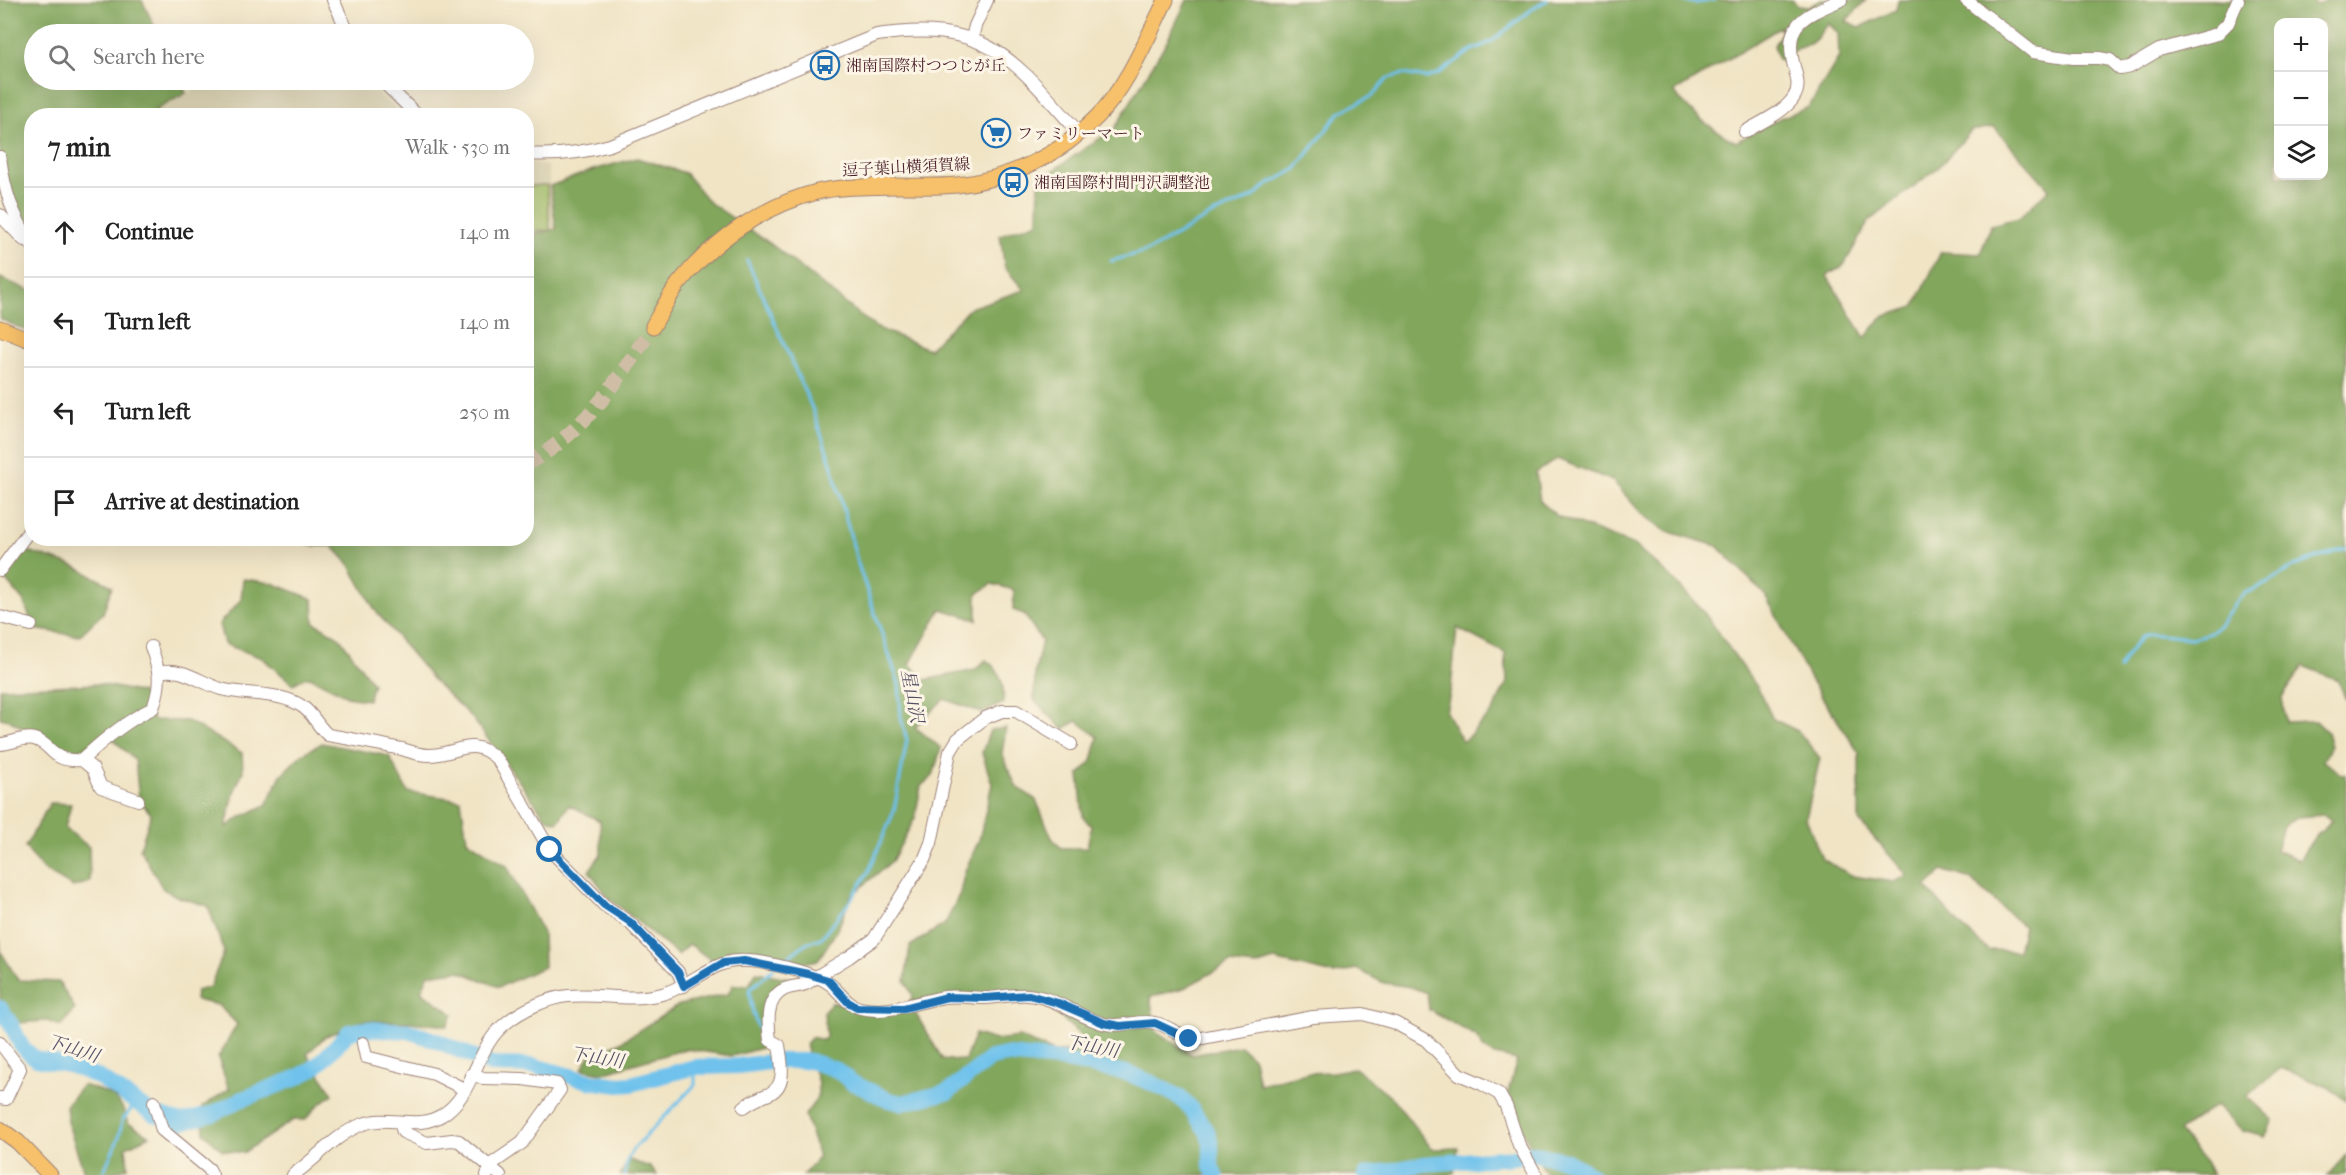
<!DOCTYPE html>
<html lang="en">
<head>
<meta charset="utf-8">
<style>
  body { margin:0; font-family:"IM FELL French Canon","Noto Serif JP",serif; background:#f2f2f2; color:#222 }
  .controls { position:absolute; right:18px; top:18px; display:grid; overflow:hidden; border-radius:12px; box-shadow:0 6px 24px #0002 }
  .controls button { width:54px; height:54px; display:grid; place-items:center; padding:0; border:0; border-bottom:2px solid #e0e0e0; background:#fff; color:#222; font:30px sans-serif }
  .stop { position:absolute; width:18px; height:18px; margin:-14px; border:4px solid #1f6fb2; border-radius:50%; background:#fff }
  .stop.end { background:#1f6fb2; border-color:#fff; box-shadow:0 2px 6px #0008 }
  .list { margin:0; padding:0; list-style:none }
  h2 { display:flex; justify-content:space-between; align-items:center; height:78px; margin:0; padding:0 24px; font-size:26px }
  h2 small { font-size:20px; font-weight:400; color:#767676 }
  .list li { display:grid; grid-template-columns:39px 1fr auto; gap:18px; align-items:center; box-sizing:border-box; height:90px; padding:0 24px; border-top:2px solid #e0e0e0 }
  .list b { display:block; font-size:22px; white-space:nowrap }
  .list em { font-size:20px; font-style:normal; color:#767676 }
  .icon { flex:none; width:33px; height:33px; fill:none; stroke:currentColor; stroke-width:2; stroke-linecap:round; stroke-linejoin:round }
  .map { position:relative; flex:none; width:2346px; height:1175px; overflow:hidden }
  .search { position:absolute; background:#fff; box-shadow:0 6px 24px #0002; left:24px; top:24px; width:510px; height:66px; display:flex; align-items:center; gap:15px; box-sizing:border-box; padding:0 21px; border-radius:33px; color:#767676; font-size:22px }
  .panel { position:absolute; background:#fff; box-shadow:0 6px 24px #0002; left:24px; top:108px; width:510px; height:438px; border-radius:24px }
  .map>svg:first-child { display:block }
</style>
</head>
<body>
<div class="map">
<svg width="2346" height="1175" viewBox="0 0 2346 1175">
  <rect width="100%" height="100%" fill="#fcf5e5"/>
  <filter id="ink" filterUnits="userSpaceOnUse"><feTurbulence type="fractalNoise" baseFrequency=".0167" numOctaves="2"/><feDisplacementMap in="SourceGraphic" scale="12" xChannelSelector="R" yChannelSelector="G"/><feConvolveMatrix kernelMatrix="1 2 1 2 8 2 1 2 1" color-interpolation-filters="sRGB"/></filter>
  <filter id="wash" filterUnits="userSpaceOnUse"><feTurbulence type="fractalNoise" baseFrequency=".008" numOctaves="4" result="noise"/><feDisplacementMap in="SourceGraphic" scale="24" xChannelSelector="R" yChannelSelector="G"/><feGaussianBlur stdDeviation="1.35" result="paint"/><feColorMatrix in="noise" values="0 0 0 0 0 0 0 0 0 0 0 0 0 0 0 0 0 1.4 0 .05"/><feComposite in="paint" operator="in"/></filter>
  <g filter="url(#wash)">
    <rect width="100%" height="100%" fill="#f0e4c5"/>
    <g fill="#ddd4b4">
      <polygon points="215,80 366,80 375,91 404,115 148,116 146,111"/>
      <polygon points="526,163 548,166 554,236 527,240"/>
    </g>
    <polygon fill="#a2bf66" stroke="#766f48" stroke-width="1.5" points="547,185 550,230 527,232 527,186"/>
    <g fill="#81a65b" stroke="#666243" stroke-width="1.5" fill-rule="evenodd">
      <polygon points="0,0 142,0 158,34 34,34 34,80 180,80 186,93 155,110 159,115 32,116 31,233 18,214 0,163"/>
      <path d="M 1187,0 L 1792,0 L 1798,6 L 1809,7 L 1820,0 L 1866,0 L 1846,21 L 1860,27 L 1896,10 L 1898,0 L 2310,0 L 2318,5 L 2327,0 L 2346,0 L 2346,700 L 2338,680 L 2303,666 L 2282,698 L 2286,722 L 2316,721 L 2327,732 L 2331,746 L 2323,761 L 2342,774 L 2346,774 L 2346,1100 L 2328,1087 L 2281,1068 L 2247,1096 L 2273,1120 L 2265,1137 L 2243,1131 L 2216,1105 L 2179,1131 L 2207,1165 L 2212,1175 L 1547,1175 L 1524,1134 L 1507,1096 L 1517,1060 L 1495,1055 L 1484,1049 L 1476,1036 L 1429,1010 L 1427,993 L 1411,987 L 1384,983 L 1356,969 L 1334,974 L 1274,960 L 1255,966 L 1230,963 L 1184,988 L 1150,997 L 1156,1031 L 1192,1055 L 1240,1046 L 1254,1059 L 1259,1084 L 1307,1073 L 1333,1072 L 1355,1068 L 1393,1099 L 1432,1149 L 1458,1148 L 1454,1173 L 1448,1175 L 803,1175 L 819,1157 L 805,1115 C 808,1110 813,1105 816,1099 C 824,1083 808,1060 806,1044 L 812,1037 L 823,1040 L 826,1037 L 824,1012 L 831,1003 L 840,1003 L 878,1013 L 903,1012 L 913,996 L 905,981 L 910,946 L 945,924 L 960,893 L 965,871 L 979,840 L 992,784 L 982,753 L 990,730 L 1006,728 L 1002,753 L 1016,786 L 1036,800 L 1052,838 L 1061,848 L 1087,848 L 1091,826 L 1083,817 L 1079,775 L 1092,761 L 1098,737 L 1077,721 L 1063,729 L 1034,700 L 1035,672 L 1042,641 L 1024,614 L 1013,610 L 1014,590 L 992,584 L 977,594 L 977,620 L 941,609 L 910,664 L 924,680 L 975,670 L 986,660 C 1001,670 1005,686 1003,703 L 983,713 L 944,699 L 915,727 L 941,748 L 933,776 L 921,786 L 915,818 L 892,861 L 851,896 L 838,929 L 818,960 L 803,963 L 743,957 L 715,963 L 689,944 L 678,955 L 609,898 L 589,871 L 601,854 L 600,821 L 569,805 L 558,822 L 547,819 L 473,719 L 434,681 L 375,610 L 349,564 L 332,546 L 316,546 L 292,539 L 526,538 L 527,236 L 556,229 L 550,186 L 593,170 L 637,158 L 685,173 L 709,202 L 771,244 L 875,327 L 929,349 L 970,308 L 1024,290 L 1005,268 L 1000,235 L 1038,222 L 1039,180 L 1115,128 L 1166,43 ZM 2278,22 L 2324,22 L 2324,176 L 2278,176 ZM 1828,23 L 1838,33 L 1839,57 L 1809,107 L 1780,118 L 1736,142 C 1711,129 1691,114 1674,92 L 1781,27 L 1782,32 L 1774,45 L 1778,59 L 1783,61 L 1796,49 L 1810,44 L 1816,39 ZM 1994,127 L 2049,189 L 2019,218 L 1991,225 L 1980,254 L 1941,252 L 1914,307 L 1882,317 L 1865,338 L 1827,276 L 1844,265 L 1869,221 L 1938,168 L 1971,131 ZM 1557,459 L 1613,481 L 1642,514 L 1666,531 L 1717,546 L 1765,595 L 1810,679 L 1859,753 L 1859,821 L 1907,875 L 1894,882 L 1853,876 L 1822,859 L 1806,818 L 1820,758 L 1798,731 L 1773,719 L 1757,687 L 1703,611 L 1670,576 L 1634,545 L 1557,516 L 1540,501 L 1536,473 ZM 1457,628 L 1505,653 L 1507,682 L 1493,711 L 1463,742 L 1446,712 L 1451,688 ZM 2324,815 L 2331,820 L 2324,830 L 2315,836 L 2299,860 L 2276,850 L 2283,826 L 2298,817 ZM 1943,871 L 1969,878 L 2024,927 L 2018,951 L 1988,950 L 1959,924 L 1926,887 ZM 1035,993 L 1080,1035 L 1084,1051 L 1054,1052 L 1019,1037 L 995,1040 L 975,1034 L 965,1060 L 943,1060 L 914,1011 L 919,1000 Z"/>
      <polygon points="0,278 31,291 31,333 0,319"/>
      <polygon points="25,550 74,566 112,586 103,613 79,636 34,629 24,602 3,577"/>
      <polygon points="243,579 272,583 313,599 314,622 340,638 373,684 368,700 351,698 310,677 304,678 293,684 262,658 224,644 219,624 241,600"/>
      <polygon points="100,684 143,693 153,720 188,721 242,753 243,771 234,792 226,827 241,817 266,805 281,775 302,754 322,743 389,756 408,792 461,800 467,840 507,866 543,933 544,967 499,987 459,971 429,974 421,991 453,1014 447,1026 410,1022 364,1021 326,1036 307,1054 333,1094 317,1106 305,1120 293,1120 243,1153 222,1150 204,1133 202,1107 229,1089 218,1058 237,1024 218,1005 195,1000 196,991 210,987 224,952 208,906 178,897 163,889 140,849 151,814 139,800 135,760 106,733 71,756 9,720 0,718 0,688"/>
      <polygon points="50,803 71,804 65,828 89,847 90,882 73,887 42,869 25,847"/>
      <polygon points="0,940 1,952 18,980 59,982 75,1009 61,1026 47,1021 17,1023 0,1015"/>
      <path d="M 756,972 L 794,979 L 794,983 C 790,984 783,983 780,985 C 760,995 763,1030 762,1048 L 732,1056 L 686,1049 L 602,1073 L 582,1069 L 590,1055 L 619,1043 L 679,1005 L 728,994 L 733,985 L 749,985 Z"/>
      <path d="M 82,1085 C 110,1094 120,1093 128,1123 L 150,1136 L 126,1147 L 128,1167 L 108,1175 L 85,1175 L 68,1124 L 66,1106 Z"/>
      <polygon points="2346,1155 2346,1173 2344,1175 2328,1175"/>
      <polygon points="629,1160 650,1167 657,1175 620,1175"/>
    </g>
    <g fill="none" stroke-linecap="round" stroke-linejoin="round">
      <g stroke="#70c2ec" stroke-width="3">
        <polyline points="1678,0 1696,3 1714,0"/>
        <polyline points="747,260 812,408 831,463 858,564 899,684 901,718 907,740 894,811 868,873 846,907 821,938 806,943 782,962"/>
        <polyline points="1111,261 1150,250 1211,215 1253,197 1266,186 1296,169 1340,112 1372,96 1388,78 1404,74 1426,78 1438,74 1472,50 1491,42 1531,10 1547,0"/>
        <polyline points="2119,669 2126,656 2142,636 2150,634 2192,638 2210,633 2222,623 2235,603 2245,593 2266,584 2294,566 2346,548"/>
        <path d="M 774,968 L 749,990 C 752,1016 760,1040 777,1060"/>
        <polyline points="102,1175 119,1137 122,1121 136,1103"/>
        <polyline points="624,1175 628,1158 633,1149 695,1085 695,1067"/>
      </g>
      <g stroke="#70c2ec" stroke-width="16">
        <polyline points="0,1008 12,1026 22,1047 36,1059 72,1066 100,1078 153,1114 182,1122 213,1114 240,1100 296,1078 311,1070 323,1060 349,1032 367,1029 408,1031 440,1042 492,1065 534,1066 589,1081 619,1085 631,1084 695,1067 739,1066 777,1061 810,1061 837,1070 851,1082 889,1100 902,1103 948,1092 991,1058 1006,1055 1061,1060 1127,1073 1154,1084 1179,1097 1188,1105 1207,1131 1211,1144 1211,1167 1216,1175"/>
        <polyline points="1366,1175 1424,1164 1515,1157 1531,1153 1565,1160 1592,1175"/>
      </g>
    </g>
  </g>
  <g filter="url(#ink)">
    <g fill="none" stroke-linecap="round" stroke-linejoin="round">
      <path stroke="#cfbda6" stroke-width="15" stroke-dasharray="15 8" stroke-linecap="butt" d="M 526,464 C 585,433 618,380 653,326"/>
      <g stroke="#9d8278" stroke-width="14">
        <g id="minor">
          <polyline points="333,0 349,34"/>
          <polyline points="1966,0 2033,52 2073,58 2099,58 2110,60 2120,69 2130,67 2159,50 2217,34 2228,23 2238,0"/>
          <polyline points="972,38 975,26 987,0"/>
          <polyline points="381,80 418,116"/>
          <path d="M 1745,132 C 1760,122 1784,113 1794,97 C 1800,88 1797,79 1795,70 C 1781,23 1804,16 1841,0"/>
          <path d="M 526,154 C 555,156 582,153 610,145 L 877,35 C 986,19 1013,58 1079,133"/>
          <path d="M 0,157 C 5,194 12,213 32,245"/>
          <polyline points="0,215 24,240"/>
          <polyline points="0,570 32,527"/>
          <polyline points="0,617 31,625"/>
          <path d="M 160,672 C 181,666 201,683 221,689 C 247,696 281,691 303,707 C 313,714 318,727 328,735 C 353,739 377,744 402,749 C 411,752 419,755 429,755 C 458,755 471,734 498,760 L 550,850 L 604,905 L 630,923 L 678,972 L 684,986"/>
          <path d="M 0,744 C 11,744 23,736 34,739 C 55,745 48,762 82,760 L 93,769 L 101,787 L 138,800"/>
          <path d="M 82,760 C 104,739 126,721 153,708 C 162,683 160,672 151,647"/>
          <polyline points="0,1043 20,1069 6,1099 0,1098"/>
          <polyline points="363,1043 366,1057 434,1074 464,1089"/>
          <polyline points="472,1074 483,1078 523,1079 557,1084 560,1090 522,1143 493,1163 487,1175"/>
          <polyline points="154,1102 162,1130 209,1169 212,1175"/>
          <path d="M 744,1107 C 753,1100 759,1098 769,1094 C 788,1085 781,1061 779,1045 L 770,1040 C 768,1023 765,998 785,989 C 799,984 801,989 816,977 C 838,983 841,1003 860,1008 C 889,1015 917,1001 945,997 C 959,995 973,998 987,998 C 1000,997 1014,994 1028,995 C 1056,997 1078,1017 1105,1024 C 1122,1028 1139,1019 1155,1023 C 1170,1026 1181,1038 1197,1039 L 1313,1017 L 1363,1014 L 1395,1023 L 1426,1040 L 1459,1074 L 1482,1084 L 1499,1094 L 1506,1106 L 1519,1145 L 1536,1175"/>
          <polyline points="400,1122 403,1132 427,1143 452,1140 459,1141 500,1175"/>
          <path d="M 293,1175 C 316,1159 336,1134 363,1124 C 389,1114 417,1131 442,1115 C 475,1095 475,1047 506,1023 C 522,1010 547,998 568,996 C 600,993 631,1002 662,994 C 688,987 713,962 736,961 C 758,959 796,969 816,977 L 849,957 L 874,939 L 924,860 L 931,843 L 950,752 L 958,739 L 985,718 L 1002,711 L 1016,711 L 1071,744"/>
        </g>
      </g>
      <g stroke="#9d8278" stroke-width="17">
        <g id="major">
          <path d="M 653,326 C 661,312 669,296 679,283 C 714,240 763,206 817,192 C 842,186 868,187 894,186 C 915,186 936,187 957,185 C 1010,179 1060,155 1097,117 C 1127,87 1147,38 1166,0"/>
          <polyline points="0,328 32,341"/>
          <polyline points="0,1129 18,1142 50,1175"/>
        </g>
      </g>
      <use href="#minor" stroke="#fff" stroke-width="12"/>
      <use href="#major" stroke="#f7c06b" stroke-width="15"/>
    </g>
  </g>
  <g fill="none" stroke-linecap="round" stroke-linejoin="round" filter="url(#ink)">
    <polyline stroke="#1f6fb2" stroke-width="8" points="550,850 604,905 630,922 678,972 684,986 723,963 744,961 808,974 828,980 848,1002 857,1007 904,1008 947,997 985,998 1029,995 1058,1003 1104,1023 1120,1026 1155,1023 1189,1039"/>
  </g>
  <defs>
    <g id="bus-ring" transform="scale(1.5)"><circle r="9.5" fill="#fcf5e5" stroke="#1f6fb2" stroke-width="1.5"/><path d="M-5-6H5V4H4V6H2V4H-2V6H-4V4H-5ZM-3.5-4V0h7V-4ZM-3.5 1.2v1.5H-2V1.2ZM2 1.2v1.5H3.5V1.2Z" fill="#1f6fb2"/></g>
    <g id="supermarket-ring" transform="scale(1.5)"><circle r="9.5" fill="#fcf5e5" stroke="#1f6fb2" stroke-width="1.5"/><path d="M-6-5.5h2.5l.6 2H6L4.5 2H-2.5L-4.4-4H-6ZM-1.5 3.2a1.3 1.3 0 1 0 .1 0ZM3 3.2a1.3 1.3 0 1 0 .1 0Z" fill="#1f6fb2"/></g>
  </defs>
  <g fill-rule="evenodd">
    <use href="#bus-ring" x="825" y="65"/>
    <use href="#supermarket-ring" x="996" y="133"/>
    <use href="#bus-ring" x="1013" y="182"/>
  </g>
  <g text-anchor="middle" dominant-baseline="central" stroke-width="6" stroke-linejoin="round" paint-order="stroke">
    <g font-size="16" fill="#4a1f2b" stroke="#fcf5e5" text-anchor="start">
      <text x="846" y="65">湘南国際村つつじが丘</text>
      <text x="1017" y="133">ファミリーマート</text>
      <text x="1034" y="182">湘南国際村間門沢調整池</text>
    </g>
    <g font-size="16" fill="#4a1f2b" stroke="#fcf5e5">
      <text transform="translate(906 167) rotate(-3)">逗子葉山横須賀線</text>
    </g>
    <g font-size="18" font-style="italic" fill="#555065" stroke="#fcf5e5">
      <text transform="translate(912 696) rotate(79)">星山沢</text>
      <text transform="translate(1092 1047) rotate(11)">下山川</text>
      <text transform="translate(73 1049) rotate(18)">下山川</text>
      <text transform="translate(597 1058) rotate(9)">下山川</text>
    </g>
  </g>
</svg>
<div class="controls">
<button>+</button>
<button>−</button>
<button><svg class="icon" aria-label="layers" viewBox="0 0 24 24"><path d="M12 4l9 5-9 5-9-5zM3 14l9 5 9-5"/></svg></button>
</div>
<div class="stop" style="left:550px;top:850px"></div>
<div class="stop end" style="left:1189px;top:1039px"></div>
<div class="search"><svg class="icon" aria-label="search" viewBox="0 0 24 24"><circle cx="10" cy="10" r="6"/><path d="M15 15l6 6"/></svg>Search here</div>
<section class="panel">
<h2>7 min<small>Walk · 530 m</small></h2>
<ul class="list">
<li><svg class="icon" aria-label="ahead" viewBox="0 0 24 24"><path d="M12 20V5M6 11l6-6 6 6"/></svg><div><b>Continue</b></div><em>140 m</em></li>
<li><svg class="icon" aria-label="left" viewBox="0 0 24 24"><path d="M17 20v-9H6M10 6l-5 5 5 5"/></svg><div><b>Turn left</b></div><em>140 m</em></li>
<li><svg class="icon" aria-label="left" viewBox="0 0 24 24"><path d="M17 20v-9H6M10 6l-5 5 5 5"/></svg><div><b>Turn left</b></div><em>250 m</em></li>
<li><svg class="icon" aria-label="arrive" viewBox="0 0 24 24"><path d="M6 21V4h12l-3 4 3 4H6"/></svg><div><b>Arrive at destination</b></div></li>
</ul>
</section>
</div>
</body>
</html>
